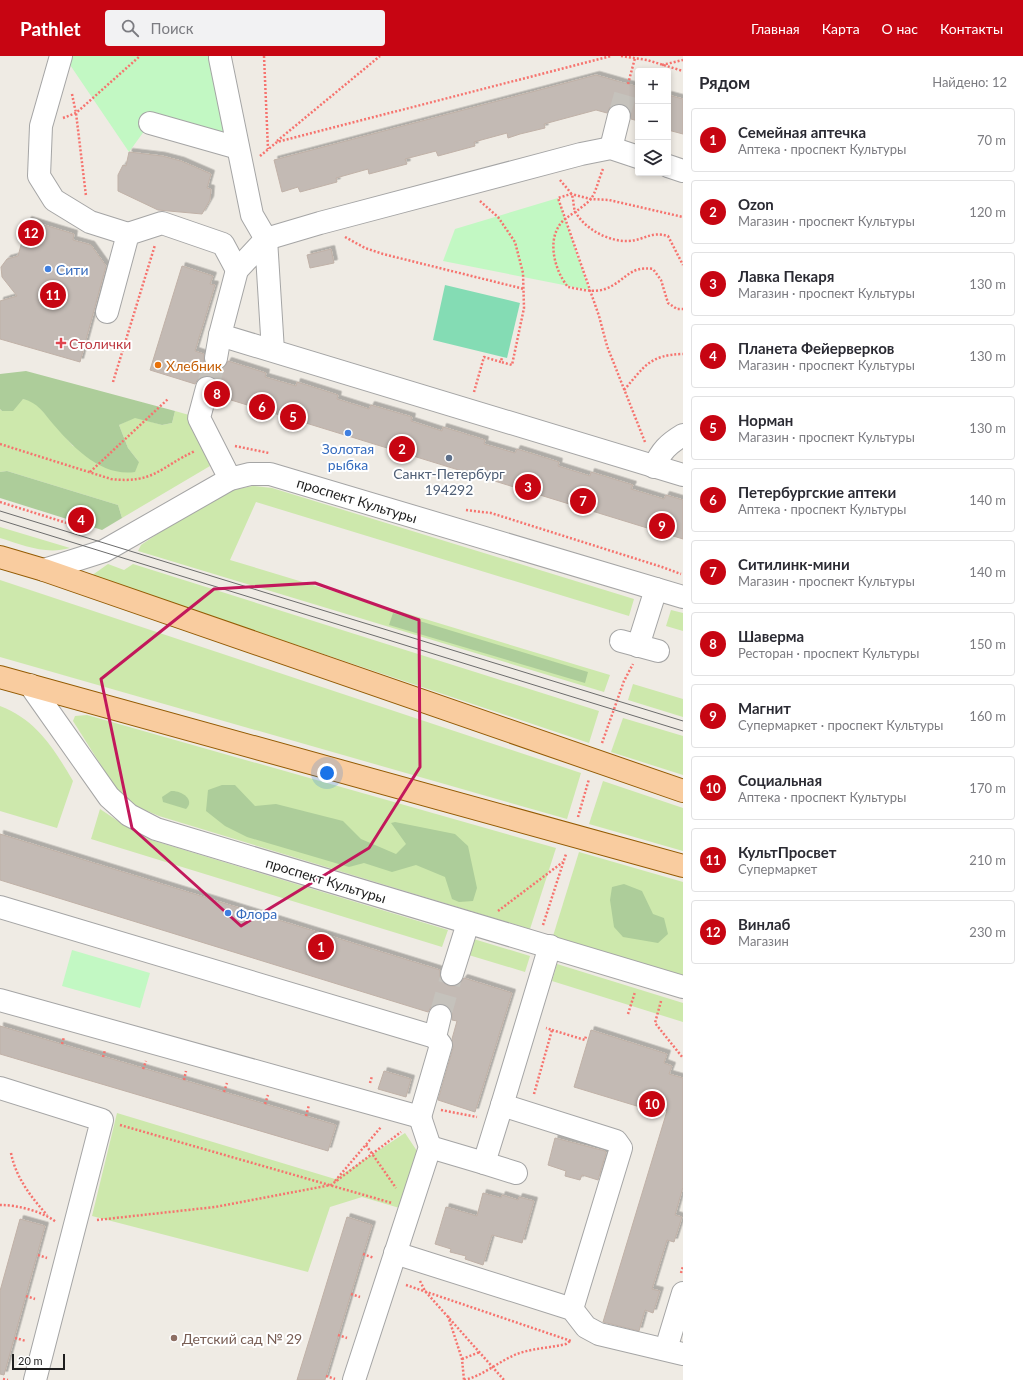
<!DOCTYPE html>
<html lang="ru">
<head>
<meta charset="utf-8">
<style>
  body { margin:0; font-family:Lato,sans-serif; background:#f2f2f3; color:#2b2b33 }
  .controls { position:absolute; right:12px; top:12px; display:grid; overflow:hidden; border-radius:4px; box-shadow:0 2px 6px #0003 }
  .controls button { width:36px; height:36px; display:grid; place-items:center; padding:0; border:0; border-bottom:1px solid #e1e1e2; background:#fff; color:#2b2b33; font:20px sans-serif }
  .scale { position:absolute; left:12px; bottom:10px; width:53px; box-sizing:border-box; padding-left:4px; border:2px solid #1e1e1e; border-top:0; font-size:11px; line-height:14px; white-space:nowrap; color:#1e1e1e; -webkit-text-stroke:3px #fff; paint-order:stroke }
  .you { position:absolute; left:327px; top:717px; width:14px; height:14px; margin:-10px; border:3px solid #fff; border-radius:50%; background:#1a73e8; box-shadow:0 0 0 6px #1a73e833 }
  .badge { display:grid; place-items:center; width:26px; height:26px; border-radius:50%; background:#c70512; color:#fff; font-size:13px; font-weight:700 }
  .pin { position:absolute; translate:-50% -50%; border:2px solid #fff; box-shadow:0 1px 4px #0006 }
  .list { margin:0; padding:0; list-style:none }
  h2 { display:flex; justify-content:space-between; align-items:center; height:52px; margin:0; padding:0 16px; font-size:17px }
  h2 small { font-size:13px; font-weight:400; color:#7c7c81 }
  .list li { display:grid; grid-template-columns:26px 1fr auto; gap:12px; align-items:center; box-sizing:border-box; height:64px; margin:0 8px 8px; padding:0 8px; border:1px solid #e1e1e2; border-radius:4px }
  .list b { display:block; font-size:15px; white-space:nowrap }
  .list p { margin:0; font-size:13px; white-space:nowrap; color:#7c7c81 }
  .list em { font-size:13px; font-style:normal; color:#7c7c81 }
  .icon { flex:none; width:22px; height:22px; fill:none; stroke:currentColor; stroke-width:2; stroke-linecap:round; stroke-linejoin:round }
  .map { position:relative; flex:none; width:683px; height:1324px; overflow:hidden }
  header { display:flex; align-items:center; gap:24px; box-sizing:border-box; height:56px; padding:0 20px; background:#c70512; color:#fff }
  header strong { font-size:19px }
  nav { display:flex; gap:22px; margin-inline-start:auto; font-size:14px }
  .search { width:280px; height:36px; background:#f2f2f3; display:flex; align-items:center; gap:10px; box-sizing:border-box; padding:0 14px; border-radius:4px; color:#7c7c81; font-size:15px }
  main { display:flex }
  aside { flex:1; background:#fff }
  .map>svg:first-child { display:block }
</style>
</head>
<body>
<header>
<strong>Pathlet</strong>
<div class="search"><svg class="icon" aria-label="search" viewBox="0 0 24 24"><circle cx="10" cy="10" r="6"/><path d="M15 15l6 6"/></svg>Поиск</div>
<nav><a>Главная</a><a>Карта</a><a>О нас</a><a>Контакты</a></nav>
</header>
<main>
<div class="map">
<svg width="683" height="1324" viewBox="0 0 683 1324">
  <defs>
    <filter id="shadow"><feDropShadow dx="3.5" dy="-3.5" stdDeviation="0" flood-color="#0004"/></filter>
  </defs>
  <rect width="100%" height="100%" fill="#efebe4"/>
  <g fill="#cde8ac">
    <polygon points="23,343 34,345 73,390 139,406 128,392 119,369 135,361 162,369 172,367 175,355 189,359 210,410 122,462 118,449 7,415 0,416 0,353 2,355"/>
    <polygon points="253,430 272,432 634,543 629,560 256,446 230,504 610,619 604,636 138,495 141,489 209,443 233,434"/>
    <path d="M 0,471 L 70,492 C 45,499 23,489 0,482 Z"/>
    <polygon points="108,508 124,514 133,508 599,655 589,687 91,520"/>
    <polygon points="0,524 581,717 567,763 0,601"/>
    <polygon points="671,554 683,557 683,575 666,570"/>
    <polygon points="633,628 683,643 683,661 628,644"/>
    <path d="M 0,650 C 37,664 54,693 73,725 L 57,772 L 0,755 Z"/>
    <polygon points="87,659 556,792 530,873 159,760 135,750 116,733 73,665 75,660"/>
    <polygon points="623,662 683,680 683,719 611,696"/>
    <polygon points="603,725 683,752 683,795 589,768"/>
    <polygon points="100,753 124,769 151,784 448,874 442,891 91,783"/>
    <polygon points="579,796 683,826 683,920 553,880"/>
    <polygon points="467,881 530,900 525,916 462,897"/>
    <polygon points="557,908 683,947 683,966 552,925"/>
    <polygon points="117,1057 335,1123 405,1077 421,1101 403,1153 362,1141 330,1151 308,1216 92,1160"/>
  </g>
  <g fill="#adcd9a">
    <path d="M 26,315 L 175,355 L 172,367 L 162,369 L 135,362 L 119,369 L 128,392 L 139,406 L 135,416 C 101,421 73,391 53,368 C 44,357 37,346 23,343 L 13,355 L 2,355 L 0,353 L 0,318 Z"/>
    <polygon points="7,415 118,449 122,462 102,474 0,442 0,416"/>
    <polygon points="393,557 588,616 585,627 389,569"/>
    <polygon points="222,729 235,729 255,750 276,748 343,765 361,783 396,798 406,788 391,767 395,766 455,778 468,790 477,832 473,845 459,846 452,843 445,821 416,809 392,816 364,807 349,811 247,781 225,770 206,755 208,734"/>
    <path d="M 171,735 C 180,734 196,743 186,753 L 163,746 L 162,741 Z"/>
    <polygon points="624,828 642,835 653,858 664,862 668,878 658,887 623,881 614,871 610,844 612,831"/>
  </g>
  <g fill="#c2f8c3">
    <polygon points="64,0 214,0 238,92 150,67 129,96"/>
    <polygon points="558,142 589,234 443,205 455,173"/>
    <polygon points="72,894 150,917 140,952 62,930"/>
  </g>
  <polygon fill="#84dcb4" points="445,229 520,247 507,302 433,284"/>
  <g fill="#c3bab4" stroke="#c0b1a7" filter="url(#shadow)">
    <polygon points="596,19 638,31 638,65 631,63 631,57 627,51 622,48 616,48 610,51 607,57 596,54 544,68 545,72 520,78 508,82 507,77 474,86 475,90 438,100 436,95 405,103 407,108 369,118 368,113 336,122 337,126 300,136 298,131 282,136 274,104"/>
    <polygon points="668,39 683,43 683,78 668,74"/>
    <polygon points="129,96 162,100 181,105 211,118 207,132 211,133 210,144 202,158 158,154 118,135 118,119 123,109 126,110"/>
    <polygon points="28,164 74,178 73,184 91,189 106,210 80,306 0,283 0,245 17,240 2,221 1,211 7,203 18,200"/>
    <polygon points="331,193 334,207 310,212 307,199"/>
    <polygon points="182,210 213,220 210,228 215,229 195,295 204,298 204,306 208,312 213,314 220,314 225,310 228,305 266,317 265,321 296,330 297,326 338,339 337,343 369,353 371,349 412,361 411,365 442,375 443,371 485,384 484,388 515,397 517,393 559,406 558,410 590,420 591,416 633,429 631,433 664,443 666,439 683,444 683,483 218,340 219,328 216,323 211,320 203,320 198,323 195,328 150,314"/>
    <polygon points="0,778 440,914 440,921 443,926 449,930 455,930 460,927 464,922 512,937 475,1056 438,1044 453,992 452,983 457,965 452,964 452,957 448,951 443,948 437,948 431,951 428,956 0,824"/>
    <polygon points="0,970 336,1069 328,1095 0,998"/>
    <polygon points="591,974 667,998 664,1007 672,1010 669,1018 683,1022 683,1131 675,1159 682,1161 674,1186 667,1184 652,1233 660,1235 653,1257 645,1254 639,1275 603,1266 667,1055 641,1047 640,1051 574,1031"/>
    <polygon points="384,1015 411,1023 406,1041 378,1033"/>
    <polygon points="555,1082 605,1095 606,1097 598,1124 582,1119 580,1124 565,1120 566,1115 548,1109"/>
    <polygon points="483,1137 501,1142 502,1139 518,1144 519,1141 534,1145 522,1187 492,1179 483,1209 465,1203 466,1200 450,1196 451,1193 435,1188 446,1151 477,1160"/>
    <polygon points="347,1161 372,1169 363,1198 325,1324 297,1324"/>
    <polygon points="20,1163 45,1170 4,1319 0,1318 0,1235"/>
  </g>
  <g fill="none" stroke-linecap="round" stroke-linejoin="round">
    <g stroke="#c5c2bc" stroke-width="22" stroke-dasharray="22 11" stroke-linecap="butt">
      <polyline points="619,60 628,28"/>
      <polyline points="207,332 216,302"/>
      <polyline points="440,960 452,918"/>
    </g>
    <g stroke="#a5a5a5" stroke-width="24">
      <g id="minor">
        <polyline points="61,0 41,70 39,120 54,144 90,166 128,178"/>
        <polyline points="220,2 252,159 266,183 320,167 581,98 611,92 638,101"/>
        <polyline points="150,67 238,92"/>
        <polyline points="611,92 619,60"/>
        <polyline points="668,110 683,115"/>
        <polyline points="107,256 128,178 162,167 223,188 237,214"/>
        <polyline points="273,295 266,183 237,214 220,279 683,419"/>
        <polyline points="216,302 220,279"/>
        <polyline points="207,332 199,362 230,423"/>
        <path d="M 654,411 C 661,395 668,388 683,379"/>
        <polyline points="44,514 104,495 230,423 250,418 270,418 683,541"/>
        <polyline points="621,585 658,595"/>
        <polyline points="638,590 656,533"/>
        <polyline points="30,629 109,741 129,759 156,773 683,931"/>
        <polyline points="0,851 435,981"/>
        <polyline points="550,890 502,1049 616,1085 621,1092 572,1253"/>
        <polyline points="452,918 468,867"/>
        <polyline points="0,944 420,1061 441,989 435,981 440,960"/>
        <polyline points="0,1032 102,1064 35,1324"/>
        <polyline points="430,1091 484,1107 502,1049"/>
        <polyline points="484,1107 516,1117"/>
        <polyline points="395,1197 572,1253 586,1271 599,1278 683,1298"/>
        <polyline points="666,1293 683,1237"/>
        <polyline points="354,1324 430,1091 420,1061"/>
      </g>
    </g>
    <g stroke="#945b04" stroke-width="24">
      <g id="major">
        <polyline points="0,501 44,514 683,735"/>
        <polyline points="0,621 683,810"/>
      </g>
    </g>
    <g stroke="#f6736e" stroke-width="2.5" stroke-dasharray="2 2" stroke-linecap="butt">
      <polyline points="264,0 268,93"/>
      <polyline points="621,0 647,4 683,15"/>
      <polyline points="662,9 683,4"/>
      <polyline points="628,28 635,2"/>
      <polyline points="72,38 76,57 86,140"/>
      <polyline points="63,62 76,57 140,0"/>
      <polyline points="277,85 380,0"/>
      <polyline points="260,100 277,86 611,0"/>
      <path d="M 603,113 C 599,122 596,137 590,144 C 582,152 573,157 565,163 C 545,180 554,214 568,231 C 579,233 594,237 605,233 C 625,226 629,209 653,213 L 661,224 L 668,247 L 677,253 L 683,253"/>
      <path d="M 560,124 C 564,129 569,134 572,139 C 574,145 573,152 576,157 C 586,174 610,186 629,185 C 645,184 650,175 668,180 L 683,209"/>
      <polyline points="480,145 498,161 515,186 523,217 524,252 512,309 501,306"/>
      <polyline points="345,181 365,192 383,198 524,233"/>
      <polyline points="113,326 155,189"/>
      <path d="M 624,334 C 645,310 649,299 683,298"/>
      <polyline points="474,336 484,301 501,306 502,301"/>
      <polyline points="645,386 607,290 599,260 558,142 571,138 591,143 609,144 683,161"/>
      <path d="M 0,388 L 111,423 C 154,428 160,411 195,395"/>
      <polyline points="235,390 269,397"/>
      <polyline points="90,416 168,343"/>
      <polyline points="0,446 70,468"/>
      <polyline points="466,454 491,457 662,511 681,518"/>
      <polyline points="602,687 624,625 633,608"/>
      <polyline points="578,761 589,723"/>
      <polyline points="498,855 563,806"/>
      <polyline points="543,869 566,798"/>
      <polyline points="661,945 655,967 683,1002"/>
      <polyline points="628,958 635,936"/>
      <polyline points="552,974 585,984 586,980"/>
      <polyline points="62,988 64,981"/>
      <polyline points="103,1001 105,994"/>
      <polyline points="143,1013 146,1005"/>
      <polyline points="184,1024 186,1015"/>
      <polyline points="370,1027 372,1020"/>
      <polyline points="224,1036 227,1027"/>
      <polyline points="534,1038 552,974 546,972"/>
      <polyline points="265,1048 268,1039"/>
      <polyline points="441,1054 477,1061"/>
      <polyline points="306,1060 309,1049"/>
      <polyline points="120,1069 392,1147"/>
      <polyline points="366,1089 396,1132"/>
      <path d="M 11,1097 C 16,1122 31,1141 47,1159"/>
      <polyline points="335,1125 381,1071"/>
      <path d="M 0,1149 C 17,1149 42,1155 56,1166"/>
      <polyline points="97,1164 215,1151 331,1129 401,1076"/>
      <polyline points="363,1198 374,1202"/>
      <polyline points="38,1199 47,1202"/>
      <polyline points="681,1217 683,1210"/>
      <polyline points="420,1225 425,1235 504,1324"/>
      <polyline points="406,1229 571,1285"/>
      <polyline points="351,1238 360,1241"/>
      <polyline points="26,1240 35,1243"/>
      <polyline points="448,1260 462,1303 464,1324"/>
      <polyline points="338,1279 347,1282"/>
      <polyline points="15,1282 26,1285"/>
      <polyline points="462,1303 480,1296"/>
      <polyline points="326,1320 335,1323"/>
      <polyline points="3,1323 8,1324"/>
      <path d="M 464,1324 C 483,1320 499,1305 517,1298 C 533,1292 550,1292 566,1288 L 570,1285"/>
    </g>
    <use href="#minor" stroke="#fff" stroke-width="22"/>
    <use href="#major" stroke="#f9cc9f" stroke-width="22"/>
    <g stroke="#6c6c6c" stroke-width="1">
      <polyline points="0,455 683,665"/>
      <polyline points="0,464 683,675"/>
    </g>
  </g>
  <path fill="none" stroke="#c2185b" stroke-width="3" stroke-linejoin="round" d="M 315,527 L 419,564 L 420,711 L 369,792 L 241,870 L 132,772 L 101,623 L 214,533 Z"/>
  <g fill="#3f7fe0" stroke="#fff" stroke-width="1.5">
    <circle cx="48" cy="213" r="4"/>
    <circle cx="348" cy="377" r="4"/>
    <circle cx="228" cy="857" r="4"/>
  </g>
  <path fill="#e0444e" stroke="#fff" stroke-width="1.5" d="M59 281h4v4h4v4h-4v4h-4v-4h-4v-4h4z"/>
  <circle fill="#e8710a" stroke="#fff" stroke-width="1.5" cx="158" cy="309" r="4"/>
  <circle fill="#5c6f8a" stroke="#fff" stroke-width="1.5" cx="449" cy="402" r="4"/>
  <circle fill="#8d6e63" stroke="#fff" stroke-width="1.5" cx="174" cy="1282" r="4"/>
  <g text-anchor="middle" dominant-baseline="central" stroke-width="4" stroke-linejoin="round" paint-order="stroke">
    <g font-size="14" fill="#366cbe" stroke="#fff" text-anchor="start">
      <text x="56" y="213">Сити</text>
      <text x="348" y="392" text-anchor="middle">Золотая<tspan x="348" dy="16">рыбка</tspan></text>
      <text x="236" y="857">Флора</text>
    </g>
    <g font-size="14" fill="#be3a42" stroke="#fff" text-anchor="start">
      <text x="69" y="287">Столички</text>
    </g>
    <g font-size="14" fill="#c56008" stroke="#fff" text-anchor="start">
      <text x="166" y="309">Хлебник</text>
    </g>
    <g font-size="14" fill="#4e5e75" stroke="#fff">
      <text x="449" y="417">Санкт-Петербург<tspan x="449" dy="16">194292</tspan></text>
    </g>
    <g font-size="14" fill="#1e1e1e" stroke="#fff">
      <text transform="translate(357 444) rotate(17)">проспект Культуры</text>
      <text transform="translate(326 824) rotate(17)">проспект Культуры</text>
    </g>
    <g font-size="14" fill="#785e54" stroke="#fff" text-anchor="start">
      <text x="182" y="1282">Детский сад № 29</text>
    </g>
  </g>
</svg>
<div class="controls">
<button>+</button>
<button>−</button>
<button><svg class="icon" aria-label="layers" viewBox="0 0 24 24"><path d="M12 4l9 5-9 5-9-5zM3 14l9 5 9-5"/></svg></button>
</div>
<div class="scale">20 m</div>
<div class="you"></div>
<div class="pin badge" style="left:321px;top:891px">1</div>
<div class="pin badge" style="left:402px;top:393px">2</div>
<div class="pin badge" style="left:528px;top:431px">3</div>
<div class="pin badge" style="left:81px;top:464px">4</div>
<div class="pin badge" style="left:293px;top:361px">5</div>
<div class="pin badge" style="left:262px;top:351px">6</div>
<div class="pin badge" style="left:583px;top:445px">7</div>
<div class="pin badge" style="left:217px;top:338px">8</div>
<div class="pin badge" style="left:662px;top:470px">9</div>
<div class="pin badge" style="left:652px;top:1048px">10</div>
<div class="pin badge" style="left:53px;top:239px">11</div>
<div class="pin badge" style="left:31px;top:177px">12</div>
</div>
<aside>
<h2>Рядом<small>Найдено: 12</small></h2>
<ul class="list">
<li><span class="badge">1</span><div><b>Семейная аптечка</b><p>Аптека · проспект Культуры</p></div><em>70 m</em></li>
<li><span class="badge">2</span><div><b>Ozon</b><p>Магазин · проспект Культуры</p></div><em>120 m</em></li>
<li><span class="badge">3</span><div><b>Лавка Пекаря</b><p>Магазин · проспект Культуры</p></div><em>130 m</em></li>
<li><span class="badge">4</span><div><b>Планета Фейерверков</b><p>Магазин · проспект Культуры</p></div><em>130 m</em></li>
<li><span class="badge">5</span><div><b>Норман</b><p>Магазин · проспект Культуры</p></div><em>130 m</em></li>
<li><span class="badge">6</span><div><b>Петербургские аптеки</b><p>Аптека · проспект Культуры</p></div><em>140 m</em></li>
<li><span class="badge">7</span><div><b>Ситилинк-мини</b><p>Магазин · проспект Культуры</p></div><em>140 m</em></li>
<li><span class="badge">8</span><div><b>Шаверма</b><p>Ресторан · проспект Культуры</p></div><em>150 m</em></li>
<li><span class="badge">9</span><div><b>Магнит</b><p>Супермаркет · проспект Культуры</p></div><em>160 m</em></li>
<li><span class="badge">10</span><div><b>Социальная</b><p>Аптека · проспект Культуры</p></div><em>170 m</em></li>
<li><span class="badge">11</span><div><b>КультПросвет</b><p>Супермаркет</p></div><em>210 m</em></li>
<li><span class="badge">12</span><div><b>Винлаб</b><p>Магазин</p></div><em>230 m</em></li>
</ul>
</aside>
</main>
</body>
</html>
